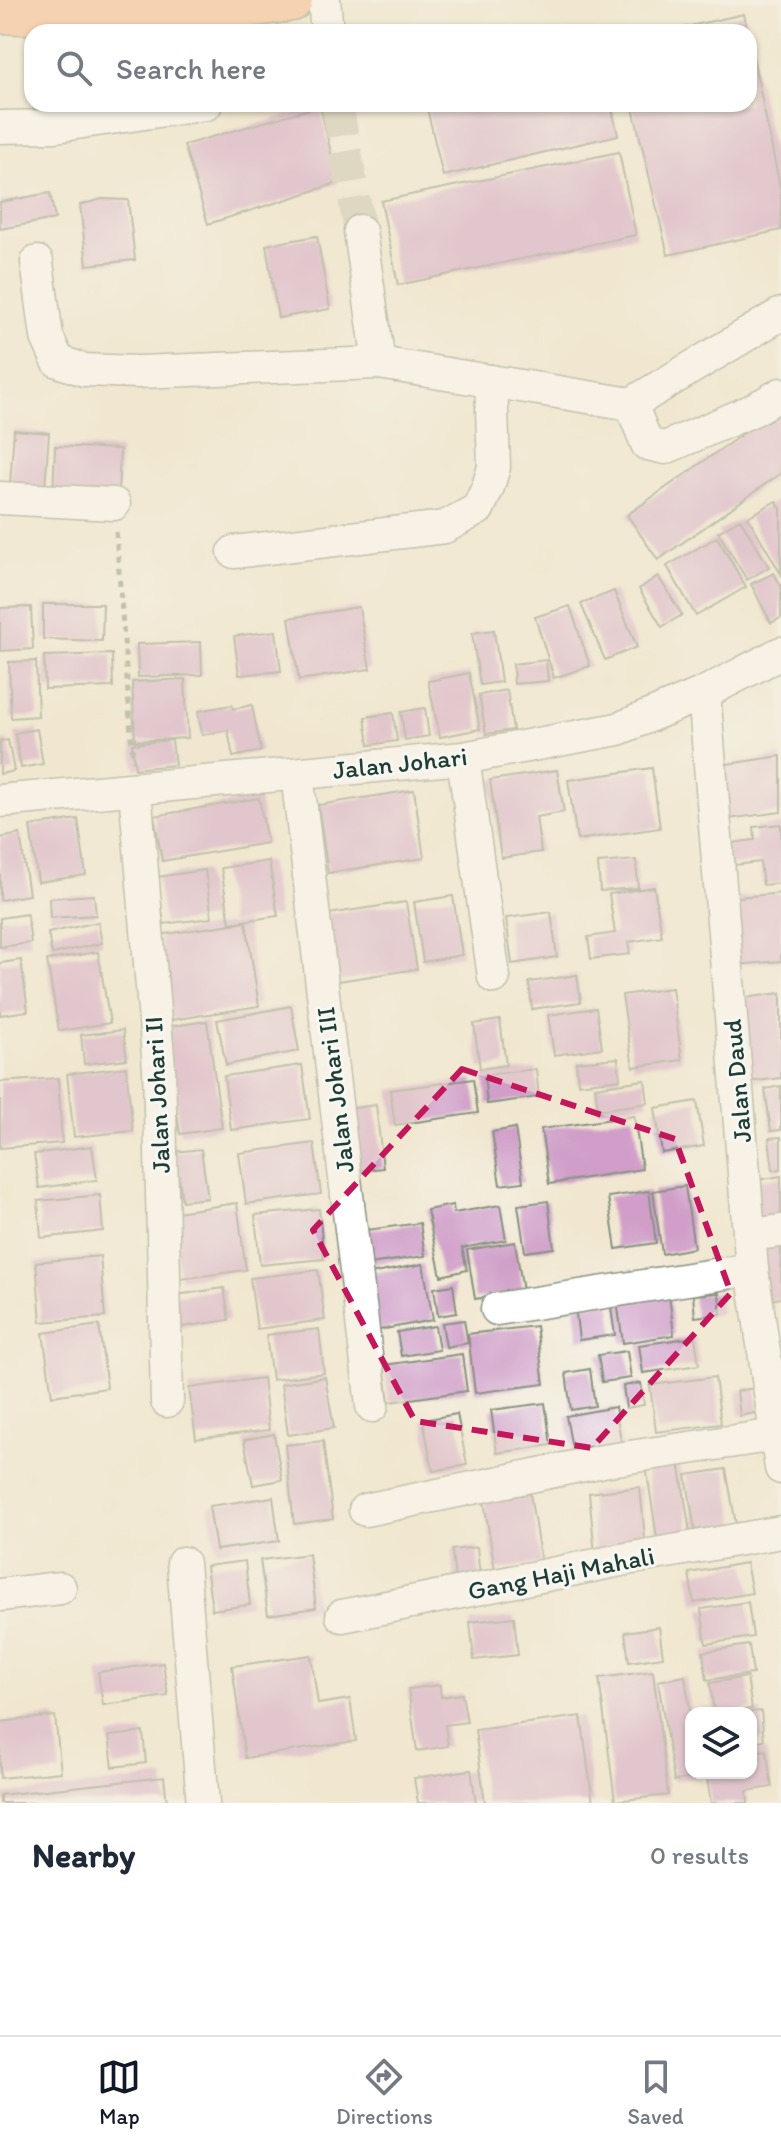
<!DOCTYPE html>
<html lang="en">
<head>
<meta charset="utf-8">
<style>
  body { margin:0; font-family:Itim,sans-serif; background:#f6f6f7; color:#1f2937 }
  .controls { position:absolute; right:24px; bottom:24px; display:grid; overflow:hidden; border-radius:16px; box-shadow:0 2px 6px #0004 }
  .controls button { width:72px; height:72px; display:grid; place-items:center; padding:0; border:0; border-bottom:2px solid #e0e1e3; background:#fff; color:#1f2937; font:40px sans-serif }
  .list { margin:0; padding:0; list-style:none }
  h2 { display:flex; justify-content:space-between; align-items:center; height:104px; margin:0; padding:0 32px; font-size:34px }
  h2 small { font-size:26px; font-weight:400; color:#747a83 }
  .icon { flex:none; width:44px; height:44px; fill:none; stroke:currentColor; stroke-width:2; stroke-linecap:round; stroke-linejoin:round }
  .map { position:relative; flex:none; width:781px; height:1803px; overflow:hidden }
  .search { position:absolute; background:#fff; box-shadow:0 2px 6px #0004; left:24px; right:24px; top:24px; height:88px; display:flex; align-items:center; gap:20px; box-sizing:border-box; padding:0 28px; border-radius:24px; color:#747a83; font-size:30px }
  .sheet { height:232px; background:#fff }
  nav { display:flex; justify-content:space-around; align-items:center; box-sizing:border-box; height:112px; border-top:2px solid #e0e1e3; background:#fff; font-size:22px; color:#747a83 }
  nav a { display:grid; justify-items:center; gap:4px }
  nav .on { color:#111827 }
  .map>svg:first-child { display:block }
</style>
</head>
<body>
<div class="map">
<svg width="781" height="1803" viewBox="0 0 781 1803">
  <rect width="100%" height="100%" fill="#f6f6f2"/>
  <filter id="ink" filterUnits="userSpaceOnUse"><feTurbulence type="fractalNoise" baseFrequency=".0125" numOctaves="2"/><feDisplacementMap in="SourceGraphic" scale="16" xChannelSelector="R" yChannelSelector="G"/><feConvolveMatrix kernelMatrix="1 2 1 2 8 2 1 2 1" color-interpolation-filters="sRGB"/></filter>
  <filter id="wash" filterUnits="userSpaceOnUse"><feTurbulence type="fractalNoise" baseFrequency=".006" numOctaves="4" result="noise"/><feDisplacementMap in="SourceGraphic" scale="32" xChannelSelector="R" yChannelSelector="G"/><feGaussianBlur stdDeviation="1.8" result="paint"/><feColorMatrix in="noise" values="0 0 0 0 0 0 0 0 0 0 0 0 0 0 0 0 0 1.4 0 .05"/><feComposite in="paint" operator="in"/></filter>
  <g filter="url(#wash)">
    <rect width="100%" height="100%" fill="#f1e7d0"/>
    <g id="blocks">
      <g fill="#d09ec9">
        <polygon points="744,14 748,32 667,32 667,31"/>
        <polygon points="750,42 781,192 781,230 668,255 632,104 749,104"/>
        <polygon points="426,104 611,104 618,135 443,176"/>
        <polygon points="320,106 338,183 208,224 184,145"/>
        <polygon points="619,152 636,235 398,285 381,201"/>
        <polygon points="50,193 55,219 0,229 0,202"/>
        <polygon points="102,199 128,200 135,260 87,265 80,205"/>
        <polygon points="317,236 330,309 278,318 266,245"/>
        <polygon points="781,407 781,473 658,560 627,515"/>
        <polygon points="14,430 49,433 45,489 10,485"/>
        <polygon points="55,446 120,449 118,498 53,494"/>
        <polygon points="776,501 781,509 781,574 748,517"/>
        <polygon points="740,519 769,567 747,580 718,532"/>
        <polygon points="717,537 746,587 696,616 667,566"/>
        <polygon points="774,573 781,586 781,618 771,623 751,584"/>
        <polygon points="658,576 682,615 662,627 639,589"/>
        <polygon points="614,591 637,647 605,660 581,604"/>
        <polygon points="43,604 103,604 102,641 43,639"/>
        <polygon points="570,606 590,666 554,678 535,617"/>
        <polygon points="31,607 33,649 0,651 0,608"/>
        <polygon points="359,607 370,669 299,680 289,618"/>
        <polygon points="494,630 501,682 480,685 472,633"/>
        <polygon points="276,631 281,671 239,675 234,636"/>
        <polygon points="201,642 202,675 138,677 137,644"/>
        <polygon points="112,654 113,687 45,689 44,656"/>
        <polygon points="546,660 548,681 514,684 513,664"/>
        <polygon points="36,661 38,716 11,718 9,662"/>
        <polygon points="469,673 480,729 440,737 428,681"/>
        <polygon points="185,679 188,738 135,741 132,682"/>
        <polygon points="507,690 513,730 486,734 479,695"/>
        <polygon points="232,705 233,709 252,705 261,751 233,757 228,730 202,735 198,711"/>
        <polygon points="425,708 429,736 405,740 401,712"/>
        <polygon points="393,713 397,741 369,745 365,717"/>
        <polygon points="37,729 43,764 21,768 15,733"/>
        <polygon points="8,740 14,771 0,774 0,741"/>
        <polygon points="172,740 175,765 135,769 132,744"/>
        <polygon points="781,756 781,812 728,819 720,765"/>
        <polygon points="652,768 660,828 577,840 568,780"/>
        <polygon points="557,770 564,812 536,817 541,852 501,858 490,780"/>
        <polygon points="414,790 424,858 328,873 318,805"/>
        <polygon points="259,798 267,843 162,861 154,816"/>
        <polygon points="78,819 86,875 38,882 30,826"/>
        <polygon points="781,824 781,883 763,885 760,862 726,866 724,844 755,840 754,827"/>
        <polygon points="20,834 29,895 0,900 0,838"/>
        <polygon points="636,860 638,888 600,891 598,863"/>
        <polygon points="269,861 278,916 230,923 221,868"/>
        <polygon points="205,870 212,918 164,924 157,877"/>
        <polygon points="654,887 662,937 628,942 630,954 591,959 588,937 615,933 609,894"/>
        <polygon points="781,893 781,961 736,965 729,898"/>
        <polygon points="94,895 96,915 50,918 49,898"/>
        <polygon points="453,896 462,955 423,962 414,902"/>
        <polygon points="406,902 417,969 338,981 328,914"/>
        <polygon points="551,912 557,957 512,964 506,918"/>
        <polygon points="27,914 31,943 0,947 0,918"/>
        <polygon points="98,922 102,943 52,954 48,933"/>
        <polygon points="246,922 259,1006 172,1020 159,935"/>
        <polygon points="98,952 110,1023 59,1031 47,960"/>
        <polygon points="21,960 28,1011 0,1015 0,963"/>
        <polygon points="577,975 581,1002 532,1009 529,982"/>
        <polygon points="672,988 682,1060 633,1067 622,995"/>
        <polygon points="781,993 781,1078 747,1082 737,999"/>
        <polygon points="291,1006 299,1051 226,1065 217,1020"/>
        <polygon points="596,1008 602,1048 554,1055 548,1015"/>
        <polygon points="500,1020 506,1065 480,1069 474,1024"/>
        <polygon points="207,1021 222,1128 180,1134 165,1027"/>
        <polygon points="123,1030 127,1059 84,1064 81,1035"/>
        <polygon points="618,1058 620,1079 578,1084 576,1062"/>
        <polygon points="302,1065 310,1119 231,1130 224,1076"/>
        <polygon points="126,1067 133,1131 74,1137 67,1074"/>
        <polygon points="536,1069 539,1097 487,1104 484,1075"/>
        <polygon points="58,1078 62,1143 0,1148 0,1082"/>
        <polygon points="473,1079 478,1113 395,1125 390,1090"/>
        <polygon points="645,1080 648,1103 598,1110 595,1087"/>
        <polygon points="781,1086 781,1130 771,1131 765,1089"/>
        <polygon points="697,1101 704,1146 662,1153 655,1108"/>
        <polygon points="376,1105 383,1168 354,1171 347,1109"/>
        <polygon points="634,1116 642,1169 549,1184 541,1129"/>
        <polygon points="515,1128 523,1182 500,1185 492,1132"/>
        <polygon points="781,1137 781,1169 773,1170 769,1138"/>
        <polygon points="314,1143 321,1194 246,1204 239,1153"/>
        <polygon points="92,1146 97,1180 39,1188 34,1154"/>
        <polygon points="201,1149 208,1198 182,1201 175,1152"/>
        <polygon points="781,1176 781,1222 759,1225 752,1181"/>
        <polygon points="685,1186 694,1248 662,1254 653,1191"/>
        <polygon points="649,1191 656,1243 616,1249 608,1197"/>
        <polygon points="100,1195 103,1231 41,1238 38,1201"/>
        <polygon points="548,1201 554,1248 525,1252 518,1205"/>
        <polygon points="237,1203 246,1270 180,1279 170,1213"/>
        <polygon points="453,1205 454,1213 500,1205 506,1240 462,1248 467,1270 441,1276 427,1210"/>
        <polygon points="319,1209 324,1259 260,1265 255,1215"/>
        <polygon points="420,1223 425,1256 362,1265 358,1231"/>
        <polygon points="515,1242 523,1291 475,1299 467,1250"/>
        <polygon points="781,1245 781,1298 761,1302 752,1250"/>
        <polygon points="100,1256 105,1317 41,1322 36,1262"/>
        <polygon points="423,1264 433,1320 374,1331 364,1275"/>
        <polygon points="318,1270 325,1320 257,1329 250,1278"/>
        <polygon points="453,1285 457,1313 438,1316 434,1288"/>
        <polygon points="224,1288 229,1320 175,1328 170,1296"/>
        <polygon points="719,1293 721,1314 695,1317 693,1295"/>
        <polygon points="669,1294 674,1335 623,1343 617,1301"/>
        <polygon points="610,1301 615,1335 579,1340 575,1306"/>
        <polygon points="464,1320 468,1343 446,1347 442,1323"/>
        <polygon points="99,1325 107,1388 52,1396 43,1333"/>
        <polygon points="435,1326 439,1350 401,1356 397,1332"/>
        <polygon points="536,1326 544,1384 475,1393 468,1334"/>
        <polygon points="319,1329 324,1373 272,1380 266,1335"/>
        <polygon points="695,1337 699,1365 643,1373 639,1345"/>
        <polygon points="627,1351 631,1378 602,1382 598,1355"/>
        <polygon points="462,1354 467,1391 389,1402 384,1365"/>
        <polygon points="590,1369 595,1406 571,1410 566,1373"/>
        <polygon points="325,1377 334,1428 288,1435 281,1384"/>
        <polygon points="715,1377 721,1424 656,1432 650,1385"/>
        <polygon points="263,1378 269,1430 196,1439 189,1388"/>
        <polygon points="641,1383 644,1405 626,1408 623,1386"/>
        <polygon points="756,1388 760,1412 740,1416 737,1391"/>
        <polygon points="545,1403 551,1445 497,1453 491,1410"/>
        <polygon points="615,1407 623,1451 574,1460 566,1416"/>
        <polygon points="457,1414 467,1465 433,1471 423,1420"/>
        <polygon points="274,1434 282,1480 253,1485 244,1440"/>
        <polygon points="323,1441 333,1519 294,1524 285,1445"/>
        <polygon points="679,1461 690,1533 657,1538 646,1466"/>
        <polygon points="726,1469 737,1530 696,1537 686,1475"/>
        <polygon points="640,1487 646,1548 595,1554 589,1493"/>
        <polygon points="530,1493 541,1563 495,1570 484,1501"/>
        <polygon points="273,1497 279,1541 216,1550 209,1506"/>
        <polygon points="477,1547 480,1578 455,1581 452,1550"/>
        <polygon points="309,1554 316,1608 268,1615 260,1560"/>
        <polygon points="245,1561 250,1605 212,1610 206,1566"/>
        <polygon points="746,1563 752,1593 694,1603 689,1573"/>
        <polygon points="748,1602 753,1637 706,1644 701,1609"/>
        <polygon points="514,1617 518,1655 474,1660 470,1622"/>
        <polygon points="659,1627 663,1657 629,1662 625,1632"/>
        <polygon points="749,1645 753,1674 707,1680 703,1652"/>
        <polygon points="311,1655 318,1704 350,1699 356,1741 245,1758 232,1666"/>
        <polygon points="163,1663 168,1696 103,1705 98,1672"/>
        <polygon points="653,1671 668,1795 615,1801 599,1678"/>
        <polygon points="685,1676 691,1718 691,1773 700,1773 700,1777 674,1781 658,1681"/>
        <polygon points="747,1677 752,1709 714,1713 710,1683"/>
        <polygon points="440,1685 441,1697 462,1694 467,1722 445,1725 448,1746 417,1751 408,1689"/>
        <polygon points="761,1711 764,1740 751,1742 751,1712"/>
        <polygon points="55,1716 61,1772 0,1778 0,1722"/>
        <polygon points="581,1716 593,1803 485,1803 475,1730"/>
        <polygon points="143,1732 146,1763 113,1767 109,1736"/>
        <polygon points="766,1750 772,1787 747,1791 748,1803 711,1803 706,1773 751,1773 751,1752"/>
        <polygon points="471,1770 476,1803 418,1803 414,1778"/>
        <polygon points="164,1777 167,1803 0,1803 0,1795"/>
      </g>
    </g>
  </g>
  <g filter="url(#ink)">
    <use href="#blocks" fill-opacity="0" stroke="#889282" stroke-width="2"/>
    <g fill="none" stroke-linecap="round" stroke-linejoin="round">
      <polyline stroke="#c7c5b1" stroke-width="32" stroke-dasharray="32 16" stroke-linecap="butt" points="337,104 360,231"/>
      <g stroke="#889282" stroke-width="35">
        <g id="minor">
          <polyline points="324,0 327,32"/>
          <polyline points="0,127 56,126 206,104"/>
          <polyline points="360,231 379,363"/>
          <polyline points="37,262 47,337 58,361 84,370 137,372 379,363 631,404 781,314"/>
          <polyline points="631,404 647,444 665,448 753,410 781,394"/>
          <polyline points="0,498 114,504"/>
          <polyline points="234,552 445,527 478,509 488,487 494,467 491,381"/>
          <polyline points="704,693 752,1269 781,1468"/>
          <polyline points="463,758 494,977"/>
          <polyline points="297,774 372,1406"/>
          <polyline points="135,790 159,1068 167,1401"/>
          <polyline points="0,801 463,758 618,729 704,693 781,653"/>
          <polyline points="750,1235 781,1231"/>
          <polyline points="497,1309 752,1269"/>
          <polyline points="365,1510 603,1461 775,1435"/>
          <polyline points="183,1563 203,1803"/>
          <polyline points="0,1595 60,1588"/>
          <polyline points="342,1616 621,1560 781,1532"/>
        </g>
      </g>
      <g stroke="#889282" stroke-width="45">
        <path id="major" d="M 0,12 C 98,18 194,15 291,0"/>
      </g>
      <polyline stroke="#889282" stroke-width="5" stroke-dasharray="6 6" stroke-linecap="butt" points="116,532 133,761"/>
      <use href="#minor" stroke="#fff" stroke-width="32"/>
      <use href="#major" stroke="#fbbb8c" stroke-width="42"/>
    </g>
  </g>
  <path d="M0 0H781V1803H0ZM 462,1069 L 675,1139 L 731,1293 L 592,1448 L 415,1421 L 313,1230 Z" fill="#f1e7d0" fill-opacity=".55" fill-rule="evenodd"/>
  <path fill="none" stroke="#c2185b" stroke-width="6" stroke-dasharray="16 10" stroke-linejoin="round" d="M 462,1069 L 675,1139 L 731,1293 L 592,1448 L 415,1421 L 313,1230 Z"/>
  <g text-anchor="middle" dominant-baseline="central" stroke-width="6" stroke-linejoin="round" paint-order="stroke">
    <g font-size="26" fill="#1f3d34" stroke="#f6f6f2">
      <text transform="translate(400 763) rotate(-6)">Jalan Johari</text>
      <text transform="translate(737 1081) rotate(-95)">Jalan Daud</text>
      <text transform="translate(335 1090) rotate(-97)">Jalan Johari III</text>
      <text transform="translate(157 1095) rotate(-93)">Jalan Johari II</text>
      <text transform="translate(561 1573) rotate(-11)">Gang Haji Mahali</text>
    </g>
  </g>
</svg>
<div class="controls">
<button><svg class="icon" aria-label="layers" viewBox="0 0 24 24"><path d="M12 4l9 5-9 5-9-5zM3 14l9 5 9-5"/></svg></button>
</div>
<div class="search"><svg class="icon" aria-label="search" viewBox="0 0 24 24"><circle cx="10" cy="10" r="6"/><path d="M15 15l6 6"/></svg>Search here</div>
</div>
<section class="sheet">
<h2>Nearby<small>0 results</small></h2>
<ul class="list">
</ul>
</section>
<nav>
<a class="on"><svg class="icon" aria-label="map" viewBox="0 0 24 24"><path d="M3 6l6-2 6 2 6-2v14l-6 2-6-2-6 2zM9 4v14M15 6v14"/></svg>Map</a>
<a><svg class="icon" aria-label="directions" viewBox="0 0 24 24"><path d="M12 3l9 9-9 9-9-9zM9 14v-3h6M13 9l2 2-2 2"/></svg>Directions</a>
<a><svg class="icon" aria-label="saved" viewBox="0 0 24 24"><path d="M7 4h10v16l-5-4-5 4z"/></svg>Saved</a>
</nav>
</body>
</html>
